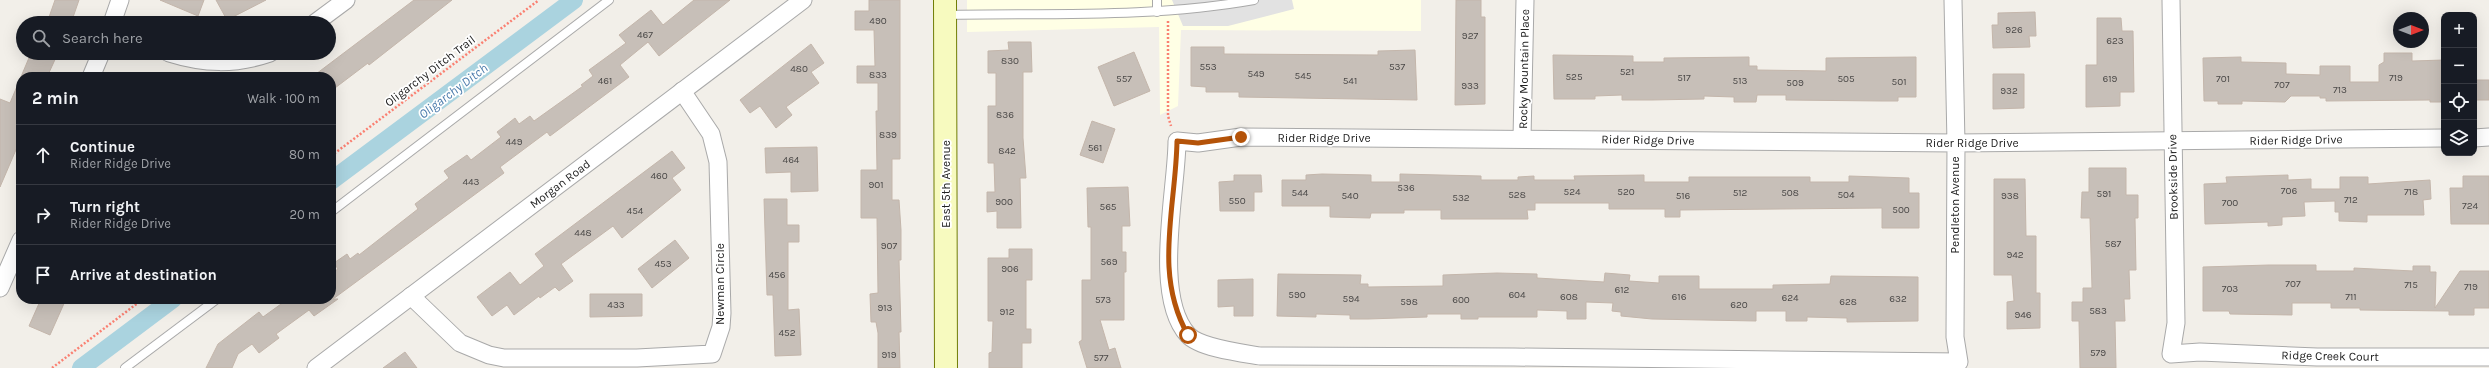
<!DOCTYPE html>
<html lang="en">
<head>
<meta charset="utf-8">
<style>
  body { margin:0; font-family:Karla,sans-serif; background:#20242c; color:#f1f3f6 }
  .controls { position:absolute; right:12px; top:12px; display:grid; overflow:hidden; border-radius:8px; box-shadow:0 4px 16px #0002 }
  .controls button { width:36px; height:36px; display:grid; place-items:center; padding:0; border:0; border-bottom:1px solid #363941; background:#171b24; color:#f1f3f6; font:20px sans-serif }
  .compass { position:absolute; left:2393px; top:12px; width:36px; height:36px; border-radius:50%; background:#171b24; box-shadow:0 4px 16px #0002; rotate:90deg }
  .stop { position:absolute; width:12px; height:12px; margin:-9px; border:3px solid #b45309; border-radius:50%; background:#fff }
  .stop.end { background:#b45309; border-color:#fff; box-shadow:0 1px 4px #0008 }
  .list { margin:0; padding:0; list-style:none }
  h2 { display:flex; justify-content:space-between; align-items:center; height:52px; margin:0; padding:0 16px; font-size:17px }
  h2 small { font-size:13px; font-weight:400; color:#9ea1a6 }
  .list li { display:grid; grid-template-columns:26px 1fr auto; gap:12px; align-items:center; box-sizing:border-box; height:60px; padding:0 16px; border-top:1px solid #363941 }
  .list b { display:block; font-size:15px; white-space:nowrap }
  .list p { margin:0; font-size:13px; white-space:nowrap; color:#9ea1a6 }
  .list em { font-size:13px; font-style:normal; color:#9ea1a6 }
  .icon { flex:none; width:22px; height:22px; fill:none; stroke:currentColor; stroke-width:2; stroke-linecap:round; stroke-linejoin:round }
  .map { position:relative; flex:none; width:2489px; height:368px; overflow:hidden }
  .search { position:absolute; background:#171b24; box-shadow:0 4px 16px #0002; left:16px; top:16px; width:320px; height:44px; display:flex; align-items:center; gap:10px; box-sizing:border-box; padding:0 14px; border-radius:22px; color:#9ea1a6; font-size:15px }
  .panel { position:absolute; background:#171b24; box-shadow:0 4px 16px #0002; left:16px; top:72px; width:320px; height:232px; border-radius:16px }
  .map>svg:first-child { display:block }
</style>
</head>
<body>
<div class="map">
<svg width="2489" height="368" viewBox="0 0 2489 368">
  <rect width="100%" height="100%" fill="#f2efe9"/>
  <polygon fill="#ffffe5" points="967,0 1421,0 1421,31 1181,30 1178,106 1160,115 1159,27 967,32"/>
  <polygon fill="#e2e2e2" points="1172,0 1292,0 1294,9 1228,26 1183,26"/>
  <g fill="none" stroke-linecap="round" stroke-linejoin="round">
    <g stroke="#aad3df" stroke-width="18">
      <polyline points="331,181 574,0"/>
      <polyline points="81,368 173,299"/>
    </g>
  </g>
  <g fill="#c7bfb8" stroke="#c4b6ab">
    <polygon points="55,0 79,0 71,23 47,23"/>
    <polygon points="160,0 204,0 198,16"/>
    <polygon points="216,0 266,0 227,20"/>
    <polygon points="414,0 452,0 369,65 368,63 331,91 331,77 312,77"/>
    <polygon points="694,0 730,0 659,56 648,42 620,65 629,77 550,136 547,132 500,167 504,173 333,299 338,299 314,316 309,310 276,334 279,338 259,353 252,344 238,354 232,368 206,368 218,344 259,312 263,317 288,299 331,299 331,274 338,269 334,263 347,254 350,259 358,253 359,255 418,209 415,204 449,178 444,171 467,155 471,160 501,137 497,132 515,118 519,124 530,116 534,121 583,86 581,85 593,76 589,70 626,43 619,35 651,10 663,25"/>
    <polygon points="869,0 900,0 900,159 892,159 892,200 899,200 901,230 901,260 899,260 901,332 899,332 900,368 878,368 878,333 876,322 871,322 870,294 878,293 877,218 861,218 861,170 877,170 876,111 878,111 878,83 857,83 857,66 875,66 874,30 855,30 855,11 869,11"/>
    <polygon points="1456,0 1481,0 1481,17 1485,17 1485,104 1455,105"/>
    <polygon points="2035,12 2036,36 2029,36 2030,47 1993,48 1992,25 1998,25 1998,13"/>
    <polygon points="2097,18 2121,18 2122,31 2133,31 2134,92 2120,92 2120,106 2086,107 2086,65 2097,65"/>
    <polygon points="1008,42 1031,42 1032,72 1023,72 1023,138 1026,178 1020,178 1021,228 997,228 997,211 987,212 987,192 995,192 994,163 988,163 988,106 996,106 996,73 988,73 988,51 1009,50"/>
    <polygon points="811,44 824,63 811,72 819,83 786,107 792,115 776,128 760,106 750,113 740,100"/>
    <polygon points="1191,47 1224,47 1224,54 1378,55 1378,51 1415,50 1417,100 1239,97 1239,92 1206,92 1206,87 1191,86"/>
    <polygon points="1134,52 1150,91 1114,106 1098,67"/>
    <polygon points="31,53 58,53 47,77 21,77 21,138 0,187 0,99 10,103"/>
    <polygon points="2384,53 2412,53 2412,61 2444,60 2444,102 2430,102 2430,100 2326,101 2326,98 2320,98 2320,96 2291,96 2285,102 2242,101 2242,104 2218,104 2218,101 2204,101 2203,58 2241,57 2241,62 2286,63 2286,74 2320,75 2320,66 2350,66 2350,82 2379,82 2379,65 2384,62"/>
    <polygon points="1553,55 1633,56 1633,62 1664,62 1664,58 1749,57 1749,66 1757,66 1757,70 1826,71 1826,58 1916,57 1916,97 1898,97 1898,101 1882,101 1786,100 1786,95 1757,95 1756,102 1734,102 1734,97 1704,96 1704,99 1652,100 1622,100 1622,95 1595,96 1595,99 1554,99"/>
    <polygon points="1993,74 2024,74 2024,108 1993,109"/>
    <rect x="2474" y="80" width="15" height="20"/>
    <polygon points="1092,121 1115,129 1103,163 1080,155"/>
    <polygon points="817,147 818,191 791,192 791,172 766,173 765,148"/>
    <polygon points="672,151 685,168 672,178 681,190 622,238 613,226 561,264 573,281 559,291 555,287 540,298 539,296 514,315 507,305 492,316 477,297 510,272 520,285 544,266 535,254"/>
    <polygon points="2089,168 2126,168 2126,195 2138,195 2138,218 2135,218 2136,270 2129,270 2130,299 2124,299 2125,321 2115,321 2116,368 2080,368 2079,321 2072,321 2072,302 2083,302 2083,288 2092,288 2090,218 2081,218 2082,192 2089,192"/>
    <polygon points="1322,174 1371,175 1371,182 1400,182 1400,174 1481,176 1481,180 1518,180 1518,177 1534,176 1534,180 1575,180 1574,176 1644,175 1644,182 1689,182 1689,177 1810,177 1810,182 1849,182 1849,176 1909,178 1909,193 1919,193 1919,228 1882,228 1882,208 1680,210 1680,217 1665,217 1665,209 1609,209 1609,203 1535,203 1535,210 1527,210 1528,219 1441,219 1441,210 1404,210 1404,213 1371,213 1370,218 1330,217 1330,206 1282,206 1282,180 1306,180 1306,175"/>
    <polygon points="1234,175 1261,175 1262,192 1254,192 1254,211 1220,211 1219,182 1234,181"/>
    <polygon points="2288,175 2288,180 2311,179 2311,189 2340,189 2340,177 2368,177 2368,184 2430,180 2431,199 2423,200 2424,215 2367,215 2367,222 2339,221 2339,212 2335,212 2335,201 2304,202 2305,216 2282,217 2282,225 2268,226 2268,222 2205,224 2204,184 2227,183 2226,177"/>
    <polygon points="2463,176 2489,176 2489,224 2451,224 2450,188 2463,188"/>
    <polygon points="1994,179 2025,179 2026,236 2036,236 2036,293 2040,293 2040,328 2007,329 2007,302 2014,301 2012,275 1994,275"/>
    <polygon points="1128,187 1130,226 1122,226 1122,252 1126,252 1126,272 1124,272 1124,320 1100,320 1109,350 1115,348 1121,368 1087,368 1079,342 1082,340 1082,280 1091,280 1091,227 1088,227 1087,188"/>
    <polygon points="764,199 787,199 787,225 799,225 799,242 788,242 788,310 799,309 801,355 775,356 773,295 767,295"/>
    <polygon points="675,240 689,258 652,288 638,269"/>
    <polygon points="1009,249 1032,249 1032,280 1026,280 1026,329 1031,329 1031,343 1022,343 1022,368 989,368 989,353 992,352 993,321 988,321 988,258 1009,258"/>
    <polygon points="2269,265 2316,265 2316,271 2354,271 2354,268 2413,271 2413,266 2430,266 2430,272 2436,272 2435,308 2460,271 2489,271 2489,308 2474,308 2474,315 2449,315 2449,311 2360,310 2360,308 2331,308 2331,303 2292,303 2292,315 2230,314 2229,311 2203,311 2203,267"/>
    <polygon points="1605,273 1630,275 1629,281 1659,283 1659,276 1699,276 1699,289 1773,289 1773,285 1830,284 1831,276 1918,277 1918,321 1847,322 1847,318 1807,317 1807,321 1786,321 1786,311 1756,311 1756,321 1652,319 1621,316 1621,312 1612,311 1613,303 1586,302 1586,319 1567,319 1567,311 1537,310 1537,317 1478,317 1478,319 1461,319 1461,314 1427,314 1427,317 1368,319 1350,319 1350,315 1316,314 1316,317 1277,316 1278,274 1361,275 1360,284 1368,284 1368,287 1443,286 1443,275 1497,273 1537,274 1537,278 1604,282"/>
    <polygon points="1253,279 1253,316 1234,316 1234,306 1218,307 1218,280"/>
    <polygon points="590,294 642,294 642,316 590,317"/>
    <polygon points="41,299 66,299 50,335 29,326"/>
    <polygon points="405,352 417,368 383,368"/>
  </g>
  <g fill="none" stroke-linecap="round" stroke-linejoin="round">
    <g stroke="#a9a9a9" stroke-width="10">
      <g id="lane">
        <polyline points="1157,0 1157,12"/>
        <path d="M 946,15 C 1049,13 1153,18 1254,0"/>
        <polyline points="331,212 609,0"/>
        <polyline points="125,368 217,299"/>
      </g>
    </g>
    <g stroke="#a9a9a9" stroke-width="19">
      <g id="street">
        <path d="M 1953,0 L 1956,143 L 1955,337 L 1959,362 L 1514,357 L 1260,356 C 1242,353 1200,348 1188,335 C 1152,296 1177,189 1177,141 L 1198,143 L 1241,137 L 1956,143 L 2444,138"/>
        <polyline points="2171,0 2176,323 2171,354 2200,352 2317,357 2489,357"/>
        <polyline points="112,23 120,0"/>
        <polyline points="315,23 346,0"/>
        <path d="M 169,53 C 204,64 235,65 270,53"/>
        <polyline points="91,77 101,53"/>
        <polyline points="1522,138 1525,0"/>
        <polyline points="2474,138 2489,137"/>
        <polyline points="0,288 21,240"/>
        <polyline points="411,296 460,343 489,355 504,358 637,358 712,354 721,327 722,313 718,162 711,134 682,91"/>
        <polyline points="316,368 803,0"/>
      </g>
    </g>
    <g stroke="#707d05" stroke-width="24">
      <polyline id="secondary" points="945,0 946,368"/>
    </g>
    <g stroke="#fa8072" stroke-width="2.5" stroke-dasharray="2 2" stroke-linecap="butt">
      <polyline points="1168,21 1168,116 1171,126"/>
      <polyline points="331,156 539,0"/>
      <polyline points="52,368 143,299"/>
    </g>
    <use href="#lane" stroke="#fff" stroke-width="8"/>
    <use href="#street" stroke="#fff" stroke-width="17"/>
    <use href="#secondary" stroke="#f7fabf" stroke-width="22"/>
  </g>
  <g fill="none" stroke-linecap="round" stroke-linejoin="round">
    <path stroke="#b45309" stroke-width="5" d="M 1188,335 C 1153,274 1176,207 1177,141 L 1198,143 L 1241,137"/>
  </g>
  <g text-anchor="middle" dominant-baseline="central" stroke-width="3.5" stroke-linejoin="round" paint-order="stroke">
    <g font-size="10" fill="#4b4948">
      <text x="878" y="21">490</text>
      <text x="2014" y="30">926</text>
      <text x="645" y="35">467</text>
      <text x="1470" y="36">927</text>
      <text x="2115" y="41">623</text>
      <text x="1010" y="61">830</text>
      <text x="1208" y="67">553</text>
      <text x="1397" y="67">537</text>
      <text x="799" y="69">480</text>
      <text x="1627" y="72">521</text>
      <text x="1256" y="74">549</text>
      <text x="878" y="75">833</text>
      <text x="1303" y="76">545</text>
      <text x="1574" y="77">525</text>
      <text x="1684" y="78">517</text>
      <text x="2396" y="78">719</text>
      <text x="1124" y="79">557</text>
      <text x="1846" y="79">505</text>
      <text x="2110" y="79">619</text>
      <text x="2223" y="79">701</text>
      <text x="605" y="81">461</text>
      <text x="1350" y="81">541</text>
      <text x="1740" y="81">513</text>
      <text x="1899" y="82">501</text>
      <text x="1795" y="83">509</text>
      <text x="2282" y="85">707</text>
      <text x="1470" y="86">933</text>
      <text x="2340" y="90">713</text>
      <text x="2009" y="91">932</text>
      <text x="1005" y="115">836</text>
      <text x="888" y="135">839</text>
      <text x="514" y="142">449</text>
      <text x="1095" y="148">561</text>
      <text x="1007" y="151">842</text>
      <text x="791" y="160">464</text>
      <text x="659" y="176">460</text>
      <text x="471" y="182">443</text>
      <text x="876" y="185">901</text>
      <text x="1406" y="188">536</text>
      <text x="2289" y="191">706</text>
      <text x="1572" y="192">524</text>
      <text x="1626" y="192">520</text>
      <text x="2411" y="192">718</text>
      <text x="1300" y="193">544</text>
      <text x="1740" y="193">512</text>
      <text x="1790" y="193">508</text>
      <text x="2104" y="194">591</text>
      <text x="1517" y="195">528</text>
      <text x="1846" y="195">504</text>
      <text x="1350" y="196">540</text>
      <text x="1683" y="196">516</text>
      <text x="2010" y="196">938</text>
      <text x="1461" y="198">532</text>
      <text x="2351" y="200">712</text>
      <text x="1237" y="201">550</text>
      <text x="1004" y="202">900</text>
      <text x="2230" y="203">700</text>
      <text x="2470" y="206">724</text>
      <text x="1108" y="207">565</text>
      <text x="1901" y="210">500</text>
      <text x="635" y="211">454</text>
      <text x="583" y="233">448</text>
      <text x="2113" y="244">587</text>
      <text x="889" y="246">907</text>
      <text x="2015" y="255">942</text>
      <text x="1109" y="262">569</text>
      <text x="663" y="264">453</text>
      <text x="1010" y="269">906</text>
      <text x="777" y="275">456</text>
      <text x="2293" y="284">707</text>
      <text x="2411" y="285">715</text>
      <text x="2471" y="287">719</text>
      <text x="2230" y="289">703</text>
      <text x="1622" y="290">612</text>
      <text x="1297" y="295">590</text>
      <text x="1517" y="295">604</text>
      <text x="1569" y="297">608</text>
      <text x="1679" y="297">616</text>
      <text x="2351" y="297">711</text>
      <text x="1790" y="298">624</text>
      <text x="1351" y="299">594</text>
      <text x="1898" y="299">632</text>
      <text x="1103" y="300">573</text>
      <text x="1461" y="300">600</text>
      <text x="1409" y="302">598</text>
      <text x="1848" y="302">628</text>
      <text x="616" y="305">433</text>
      <text x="1739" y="305">620</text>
      <text x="885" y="308">913</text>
      <text x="2098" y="311">583</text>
      <text x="1007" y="312">912</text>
      <text x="2023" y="315">946</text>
      <text x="787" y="333">452</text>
      <text x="2098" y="353">579</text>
      <text x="889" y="355">919</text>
      <text x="1101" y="358">577</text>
    </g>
    <g font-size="12" fill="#222" stroke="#fff">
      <text transform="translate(1524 69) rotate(-89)">Rocky Mountain Place</text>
      <text transform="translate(430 71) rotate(-37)">Oligarchy Ditch Trail</text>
      <text x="1324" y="138">Rider Ridge Drive</text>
      <text transform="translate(1648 140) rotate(1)">Rider Ridge Drive</text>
      <text transform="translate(2296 140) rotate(-1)">Rider Ridge Drive</text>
      <text x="1972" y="143">Rider Ridge Drive</text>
      <text transform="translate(2173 177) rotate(-91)">Brookside Drive</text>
      <text transform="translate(560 184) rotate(-37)">Morgan Road</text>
      <text transform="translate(946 184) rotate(-90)">East 5th Avenue</text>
      <text transform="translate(1955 205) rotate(-90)">Pendleton Avenue</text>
      <text transform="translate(720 284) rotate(-90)">Newman Circle</text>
      <text transform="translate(2330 356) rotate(1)">Ridge Creek Court</text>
    </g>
    <g font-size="13" font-style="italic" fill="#4a7aab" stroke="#fff">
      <text transform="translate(453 91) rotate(-37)">Oligarchy Ditch</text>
    </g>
  </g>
</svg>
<div class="controls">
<button>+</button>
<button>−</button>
<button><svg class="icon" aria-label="locate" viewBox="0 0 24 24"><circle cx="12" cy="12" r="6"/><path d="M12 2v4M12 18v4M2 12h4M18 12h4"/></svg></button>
<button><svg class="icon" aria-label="layers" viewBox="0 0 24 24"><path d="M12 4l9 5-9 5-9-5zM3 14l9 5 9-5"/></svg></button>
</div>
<svg class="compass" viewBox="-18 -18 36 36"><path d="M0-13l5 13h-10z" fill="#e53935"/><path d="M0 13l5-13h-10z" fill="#9ea1a6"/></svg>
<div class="stop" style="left:1188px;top:335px"></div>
<div class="stop end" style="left:1241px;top:137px"></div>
<div class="search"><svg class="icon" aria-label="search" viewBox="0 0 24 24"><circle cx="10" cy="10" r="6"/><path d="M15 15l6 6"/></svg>Search here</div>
<section class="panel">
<h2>2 min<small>Walk · 100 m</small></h2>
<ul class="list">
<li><svg class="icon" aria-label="ahead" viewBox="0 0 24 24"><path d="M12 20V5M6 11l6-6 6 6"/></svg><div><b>Continue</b><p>Rider Ridge Drive</p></div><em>80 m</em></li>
<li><svg class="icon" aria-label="right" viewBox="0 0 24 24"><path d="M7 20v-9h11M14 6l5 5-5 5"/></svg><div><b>Turn right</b><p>Rider Ridge Drive</p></div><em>20 m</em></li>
<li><svg class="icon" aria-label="arrive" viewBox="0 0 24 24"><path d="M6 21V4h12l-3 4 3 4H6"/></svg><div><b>Arrive at destination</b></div></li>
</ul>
</section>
</div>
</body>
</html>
